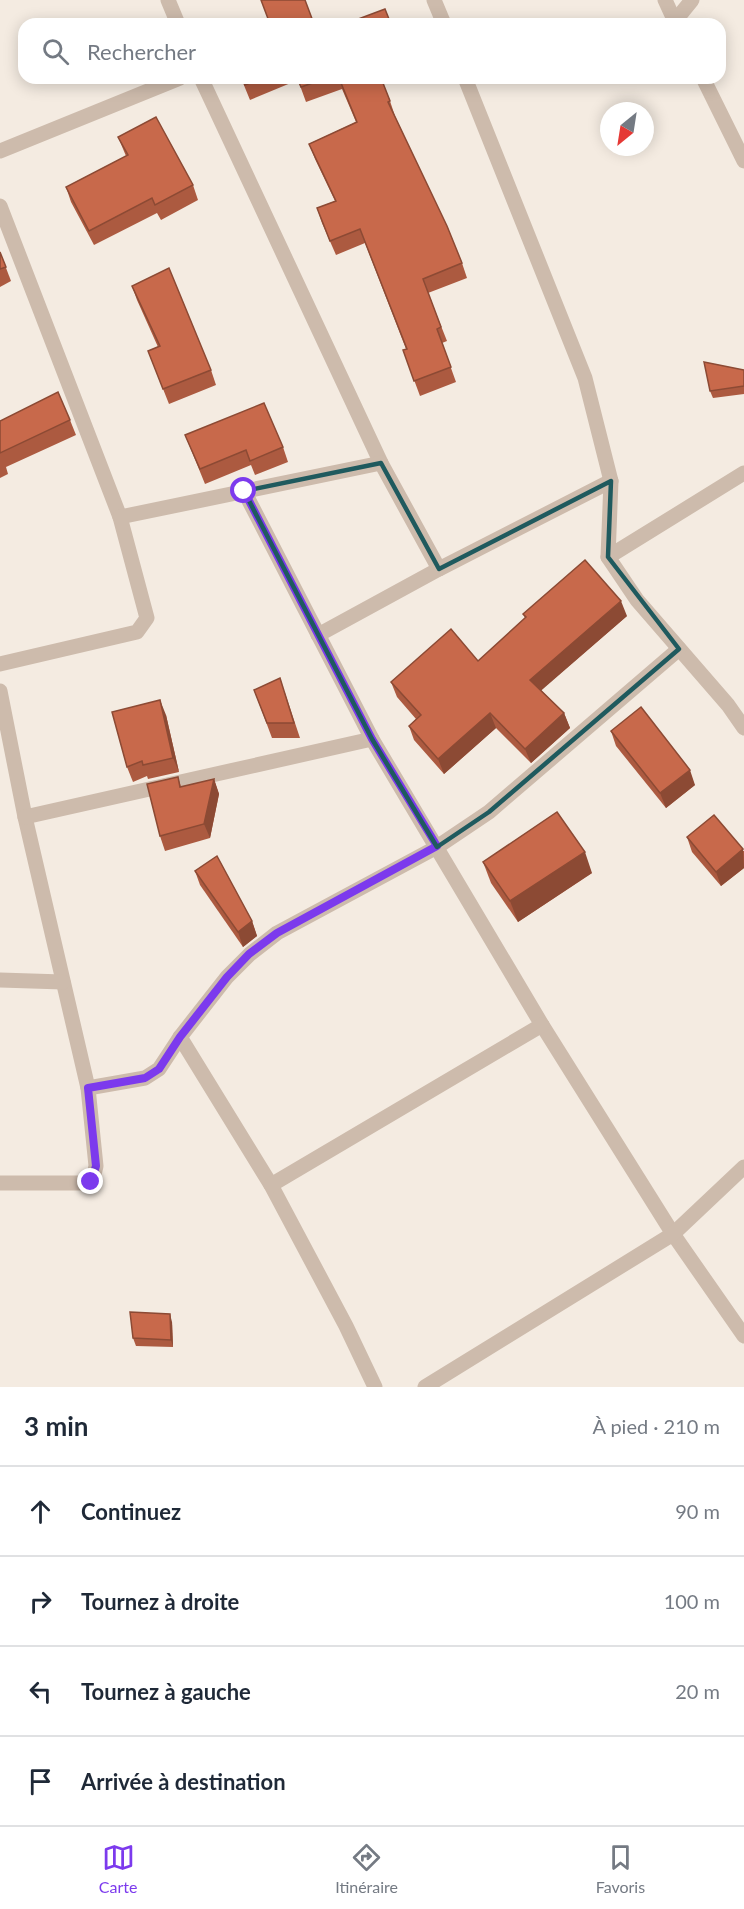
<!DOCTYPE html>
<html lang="fr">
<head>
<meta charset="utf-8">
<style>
  body { margin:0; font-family:Lato,sans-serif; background:#f2f2f3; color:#1f2937 }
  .compass { position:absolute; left:600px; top:102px; width:54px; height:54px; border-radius:50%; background:#fff; box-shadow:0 3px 15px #0003; rotate:210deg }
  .stop { position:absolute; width:18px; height:18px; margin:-14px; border:4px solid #7c3aed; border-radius:50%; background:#fff }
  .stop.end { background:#7c3aed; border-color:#fff; box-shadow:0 2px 6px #0008 }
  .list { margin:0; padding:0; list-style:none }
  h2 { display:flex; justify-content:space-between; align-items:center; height:78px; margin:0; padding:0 24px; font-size:26px }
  h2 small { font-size:20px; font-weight:400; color:#747a83 }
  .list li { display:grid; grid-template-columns:39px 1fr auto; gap:18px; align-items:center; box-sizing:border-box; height:90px; padding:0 24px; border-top:2px solid #e0e1e3 }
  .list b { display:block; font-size:22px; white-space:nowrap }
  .list em { font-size:20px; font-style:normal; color:#747a83 }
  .icon { flex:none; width:33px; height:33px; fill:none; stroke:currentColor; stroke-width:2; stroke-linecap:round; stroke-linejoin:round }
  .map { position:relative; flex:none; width:744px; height:1387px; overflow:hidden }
  .search { position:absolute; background:#fff; box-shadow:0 3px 15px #0003; left:18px; right:18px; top:18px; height:66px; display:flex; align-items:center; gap:15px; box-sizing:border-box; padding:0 21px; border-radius:18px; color:#747a83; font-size:22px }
  .sheet { height:438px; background:#fff }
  nav { display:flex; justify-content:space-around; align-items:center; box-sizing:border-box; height:84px; border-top:2px solid #e0e1e3; background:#fff; font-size:16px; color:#747a83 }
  nav a { display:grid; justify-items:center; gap:3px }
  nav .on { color:#7c3aed }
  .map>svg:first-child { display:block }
</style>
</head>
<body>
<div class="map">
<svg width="744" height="1387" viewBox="0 0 744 1387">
  <rect width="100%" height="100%" fill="#f4ebe1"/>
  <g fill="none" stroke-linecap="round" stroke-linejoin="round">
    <g stroke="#cdbbac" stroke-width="15">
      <polyline points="168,0 178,24"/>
      <polyline points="434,0 444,24"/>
      <polyline points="665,0 676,24"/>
      <polyline points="675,21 692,0"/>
      <polyline points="201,78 381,463 439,569"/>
      <polyline points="465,78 585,378 611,481 608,557 637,600 728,705 744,728"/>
      <polyline points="703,78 744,161"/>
      <polyline points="0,151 180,78"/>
      <polyline points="0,206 120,517"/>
      <polyline points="244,491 372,739 542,1025 673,1234 744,1336"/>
      <polyline points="608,557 744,473"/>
      <polyline points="318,635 439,569 611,481"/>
      <polyline points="0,664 137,632 147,618 120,517 381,463"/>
      <polyline points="0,691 25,817 88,1088 96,1166 92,1183 0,1183"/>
      <polyline points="25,817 372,739"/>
      <polyline points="0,980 63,982"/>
      <polyline points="180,1037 271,1185 346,1326 375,1387"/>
      <polyline points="88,1088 145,1078 159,1069 180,1037 227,977 250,954 277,933 437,847 489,812 679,649"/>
      <polyline points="271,1185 542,1025"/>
      <polyline points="425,1387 673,1234 744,1167"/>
    </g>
  </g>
  <g fill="#ac5a40">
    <polygon points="241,78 381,78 390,101 395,116 462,263 467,278 428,293 447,341 442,343 456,382 420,396 403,350 406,349 365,243 336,255 322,223 317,208 335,201 315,159 309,144 356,122 342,89 306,102 298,80 250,100"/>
    <polygon points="118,137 193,185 198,200 161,220 157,213 94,245 71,202 66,187 126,156"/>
    <polygon points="0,252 11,281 0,287"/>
    <polygon points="132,286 211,370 216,385 169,404 148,351 158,347 137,300"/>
    <polygon points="744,370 744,394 713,398 710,391"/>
    <polygon points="70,420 76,435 6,467 8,474 0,478 0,421"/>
    <polygon points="185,435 283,447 288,462 255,475 251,465 205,484"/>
    <polygon points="523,614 627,616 541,690 564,713 570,728 531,763 496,728 444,774 414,740 409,726 416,719 397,697 391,682 478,661 525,618"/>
    <polygon points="254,690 285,693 300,738 272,738"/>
    <polygon points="166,715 179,772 148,779 147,776 133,782 127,767"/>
    <polygon points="611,731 695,785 666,808 616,746"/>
    <polygon points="178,777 181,787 214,779 219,794 210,838 165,851 160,836"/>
    <polygon points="687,837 744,851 744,868 721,886 692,852"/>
    <polygon points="483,862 592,873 518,922 491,883"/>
    <polygon points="195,871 252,921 257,936 243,947 200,885"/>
    <polygon points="172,1322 173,1347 136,1346 133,1338"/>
  </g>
  <g fill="#8c4a34">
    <polygon points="621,601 627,616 536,695 530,680"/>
    <polygon points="160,700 166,715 179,772 173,758"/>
    <polygon points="490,713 496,728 444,774 438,759"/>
    <polygon points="564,713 570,728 531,763 525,749"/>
    <polygon points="690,770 695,785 666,808 660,793"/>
    <polygon points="214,779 219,794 210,838 204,824"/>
    <polygon points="743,849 744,868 721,886 716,872"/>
    <polygon points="585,852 592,873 518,922 510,901"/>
    <polygon points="252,921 257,936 243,947 238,932"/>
    <polygon points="170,1314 172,1322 173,1347 171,1340"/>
  </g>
  <g fill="#c8694b" stroke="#8c4a34" stroke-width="1.5">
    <polygon points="261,0 305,0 314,24 270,24"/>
    <polygon points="385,9 391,24 345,24"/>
    <polygon points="242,78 262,78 245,85"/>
    <polygon points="297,78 327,78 301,87"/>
    <polygon points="339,78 381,78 390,101 388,102 447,226 462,263 423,279 441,327 437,329 451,367 414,381 403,350 407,349 360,229 330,241 317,208 336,201 309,144 357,122"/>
    <polygon points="156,117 193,185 155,205 152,198 89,231 66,187 128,155 118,137"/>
    <polygon points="0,252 6,267 0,269"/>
    <polygon points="169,268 211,370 163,389 148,351 160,346 132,286"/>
    <polygon points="704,362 744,370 744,386 710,391"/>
    <polygon points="58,392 70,420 0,453 0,421"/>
    <polygon points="264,403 283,447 250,461 246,450 200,469 185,435"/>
    <polygon points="585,560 621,601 530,680 564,713 525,749 490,713 438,759 409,726 421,715 391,682 451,629 478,661 526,617 523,614"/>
    <polygon points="280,678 294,723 267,723 254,690"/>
    <polygon points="160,700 173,758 143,765 142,761 127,767 112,712"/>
    <polygon points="641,707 690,770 660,793 611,731"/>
    <polygon points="178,777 180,787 214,779 204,824 160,836 147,784"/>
    <polygon points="557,812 585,852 510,901 483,862"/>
    <polygon points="714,815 743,849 716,872 687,837"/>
    <polygon points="217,856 252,921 238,932 195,871"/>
    <polygon points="130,1312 170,1314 171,1340 133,1338"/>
  </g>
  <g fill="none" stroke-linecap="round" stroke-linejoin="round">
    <polyline stroke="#7c3aed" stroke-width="8" points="91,1182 96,1166 88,1088 145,1078 159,1069 180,1037 227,977 249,954 277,933 437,846 372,739 244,491"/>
  </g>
  <path fill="none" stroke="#1f5a5e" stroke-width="4.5" stroke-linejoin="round" d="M 381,463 L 439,569 L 611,481 L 608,557 L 679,649 L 489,812 L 437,847 L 372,739 L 244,491 Z"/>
</svg>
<svg class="compass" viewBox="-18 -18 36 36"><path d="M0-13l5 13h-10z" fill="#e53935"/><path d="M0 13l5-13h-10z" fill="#747a83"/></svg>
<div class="stop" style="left:244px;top:491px"></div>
<div class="stop end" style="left:91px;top:1182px"></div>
<div class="search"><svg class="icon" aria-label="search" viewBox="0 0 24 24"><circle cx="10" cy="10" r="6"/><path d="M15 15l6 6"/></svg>Rechercher</div>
</div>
<section class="sheet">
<h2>3 min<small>À pied · 210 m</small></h2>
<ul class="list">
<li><svg class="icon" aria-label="ahead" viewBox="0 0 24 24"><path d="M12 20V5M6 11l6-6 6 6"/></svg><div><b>Continuez</b></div><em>90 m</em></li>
<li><svg class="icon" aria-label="right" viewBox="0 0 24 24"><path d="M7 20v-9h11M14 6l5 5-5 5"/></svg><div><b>Tournez à droite</b></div><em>100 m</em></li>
<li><svg class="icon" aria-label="left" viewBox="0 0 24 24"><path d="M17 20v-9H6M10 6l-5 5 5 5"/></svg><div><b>Tournez à gauche</b></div><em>20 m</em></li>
<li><svg class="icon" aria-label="arrive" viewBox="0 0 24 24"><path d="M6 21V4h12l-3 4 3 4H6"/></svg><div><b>Arrivée à destination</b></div></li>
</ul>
</section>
<nav>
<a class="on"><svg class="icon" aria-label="map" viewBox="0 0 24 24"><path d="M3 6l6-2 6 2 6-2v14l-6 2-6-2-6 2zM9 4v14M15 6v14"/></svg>Carte</a>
<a><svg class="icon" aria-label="directions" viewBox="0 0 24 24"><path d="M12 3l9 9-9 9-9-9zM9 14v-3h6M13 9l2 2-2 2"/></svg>Itinéraire</a>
<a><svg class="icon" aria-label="saved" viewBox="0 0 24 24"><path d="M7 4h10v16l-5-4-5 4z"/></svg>Favoris</a>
</nav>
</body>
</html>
